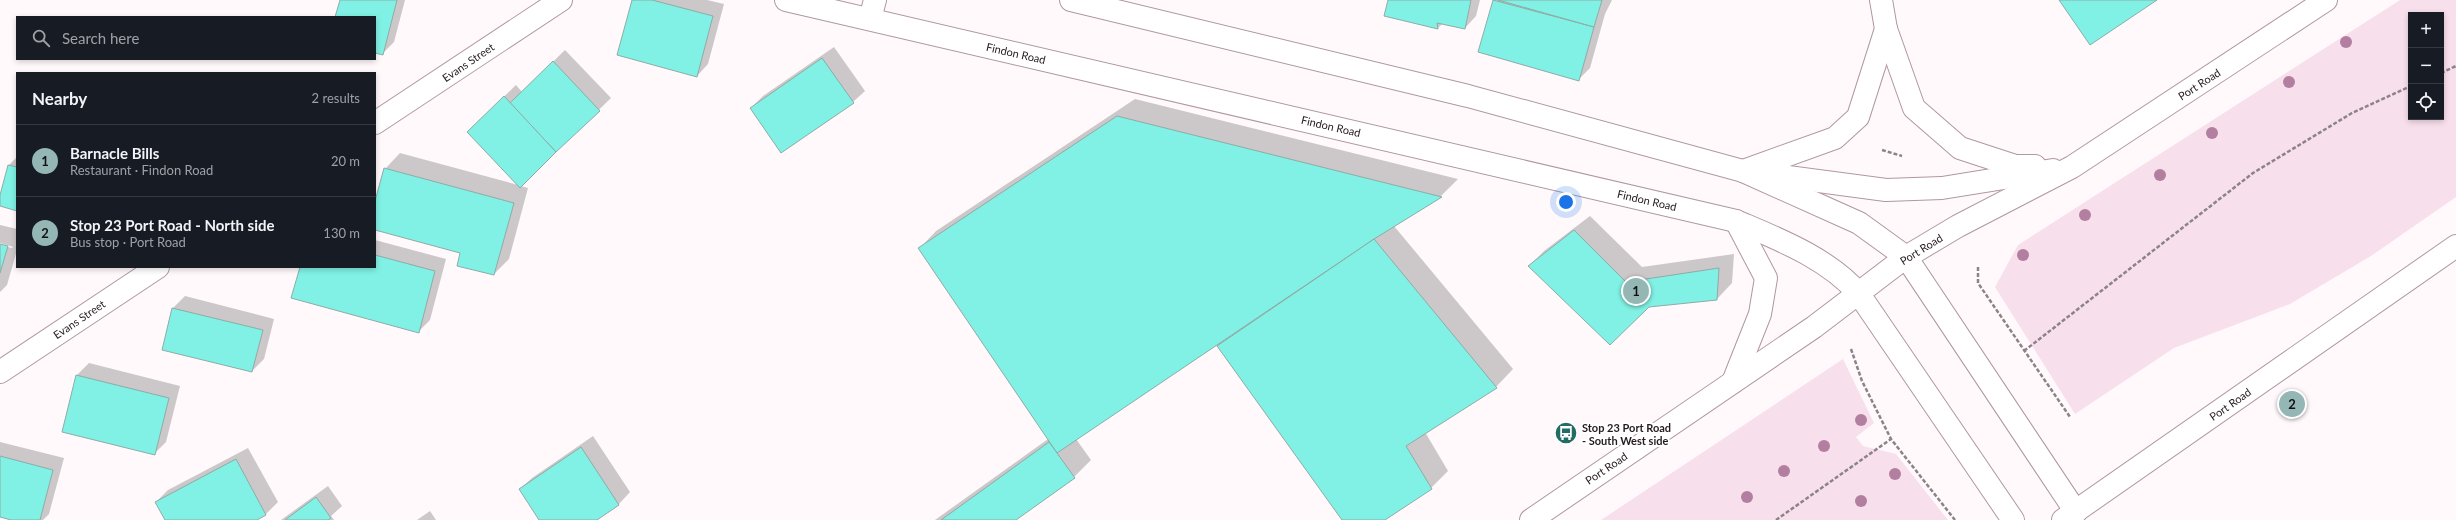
<!DOCTYPE html>
<html lang="en">
<head>
<meta charset="utf-8">
<style>
  body { margin:0; font-family:Lato,sans-serif; background:#20242c; color:#f1f3f6 }
  .controls { position:absolute; right:12px; top:12px; display:grid; overflow:hidden; border-radius:0px; box-shadow:0 2px 6px #0003 }
  .controls button { width:36px; height:36px; display:grid; place-items:center; padding:0; border:0; border-bottom:1px solid #363941; background:#171b24; color:#f1f3f6; font:20px sans-serif }
  .you { position:absolute; left:1566px; top:202px; width:14px; height:14px; margin:-10px; border:3px solid #fff; border-radius:50%; background:#1a73e8; box-shadow:0 0 0 6px #1a73e833 }
  .badge { display:grid; place-items:center; width:26px; height:26px; border-radius:50%; background:#94b6b4; color:#111; font-size:13px; font-weight:700 }
  .pin { position:absolute; translate:-50% -50%; border:2px solid #fff; box-shadow:0 1px 4px #0006 }
  .list { margin:0; padding:0; list-style:none }
  h2 { display:flex; justify-content:space-between; align-items:center; height:52px; margin:0; padding:0 16px; font-size:17px }
  h2 small { font-size:13px; font-weight:400; color:#9ea1a6 }
  .list li { display:grid; grid-template-columns:26px 1fr auto; gap:12px; align-items:center; box-sizing:border-box; height:72px; padding:0 16px; border-top:1px solid #363941 }
  .list b { display:block; font-size:15px; white-space:nowrap }
  .list p { margin:0; font-size:13px; white-space:nowrap; color:#9ea1a6 }
  .list em { font-size:13px; font-style:normal; color:#9ea1a6 }
  .icon { flex:none; width:22px; height:22px; fill:none; stroke:currentColor; stroke-width:2; stroke-linecap:round; stroke-linejoin:round }
  .map { position:relative; flex:none; width:2456px; height:520px; overflow:hidden }
  .search { position:absolute; background:#171b24; box-shadow:0 2px 6px #0003; left:16px; top:16px; width:360px; height:44px; display:flex; align-items:center; gap:10px; box-sizing:border-box; padding:0 14px; border-radius:0px; color:#9ea1a6; font-size:15px }
  .panel { position:absolute; background:#171b24; box-shadow:0 2px 6px #0003; left:16px; top:72px; width:360px; height:196px; border-radius:0px }
  .map>svg:first-child { display:block }
</style>
</head>
<body>
<div class="map">
<svg width="2456" height="520" viewBox="0 0 2456 520">
  <rect width="100%" height="100%" fill="#fff9fc"/>
  <g fill="#f8dfec" fill-rule="evenodd">
    <path d="M 2400,0 L 2456,0 L 2456,197 L 2371,256 L 2290,304 L 2174,348 L 2075,414 L 1995,287 L 2018,245 ZM 2411,15 L 2441,15 L 2441,117 L 2411,117 Z"/>
    <polygon points="1843,359 1874,423 1856,437 1863,446 1896,454 1948,520 1601,520"/>
  </g>
  <g fill="#0003">
    <polygon points="341,0 405,0 394,42 382,54 375,52 375,17 336,17"/>
    <polygon points="633,0 707,0 724,4 708,64 697,76"/>
    <polygon points="1389,0 1480,0 1476,16 1465,28 1443,23 1438,28"/>
    <polygon points="1495,0 1612,0 1605,14 1590,68 1578,80 1479,52"/>
    <polygon points="834,47 865,91 853,102 751,108 763,96"/>
    <polygon points="565,50 611,98 521,186 528,188 509,259 494,274 461,252 375,229 375,205 385,169 400,153 518,185 480,120 516,85 522,92"/>
    <polygon points="1135,99 1458,179 1441,196 1394,226 1513,369 1496,387 1425,432 1448,471 1431,488 1383,520 1344,520 1217,345 1076,439 1091,460 1074,477 1014,520 935,520 1048,439 919,249 936,231"/>
    <polygon points="17,157 17,209 0,205 9,165"/>
    <polygon points="1590,216 1642,267 1734,254 1732,283 1717,299 1529,266 1544,251"/>
    <polygon points="0,225 17,229 17,250 7,285 0,292 0,245 12,248 13,247 0,243"/>
    <polygon points="375,240 446,259 430,320 418,332 301,267 375,267"/>
    <polygon points="185,296 274,319 264,359 252,371 163,349 173,308"/>
    <polygon points="89,363 180,386 166,442 154,454 63,431 77,375"/>
    <polygon points="593,436 630,492 619,504 595,520 541,520 520,489 532,478"/>
    <polygon points="0,442 64,458 49,514 43,520 15,520 0,516"/>
    <polygon points="248,448 278,502 266,514 255,520 166,520 156,502 168,490"/>
    <polygon points="328,486 342,506 331,516 334,520 281,520"/>
    <polygon points="430,511 436,520 417,520"/>
  </g>
  <g fill="#80f1e4" stroke="#8daca7">
    <polygon points="340,0 397,0 383,55 375,53 375,17 335,17"/>
    <polygon points="632,0 652,0 713,16 697,77 617,55"/>
    <polygon points="1388,0 1471,0 1465,29 1437,23 1438,29 1384,16"/>
    <polygon points="1493,0 1594,27 1579,81 1478,52"/>
    <polygon points="1498,0 1602,0 1594,27"/>
    <polygon points="2059,0 2157,0 2090,45"/>
    <polygon points="822,58 854,103 781,153 750,108"/>
    <polygon points="553,61 600,111 556,152 510,103"/>
    <polygon points="504,96 556,152 520,188 467,132"/>
    <polygon points="1117,116 1442,197 1374,239 1057,453 918,248"/>
    <polygon points="8,165 17,167 17,211 0,206 0,195"/>
    <polygon points="384,168 514,203 494,275 457,266 460,253 375,230 375,201"/>
    <polygon points="1574,230 1626,282 1719,268 1717,300 1649,307 1610,345 1528,266"/>
    <polygon points="1374,239 1497,388 1406,446 1432,489 1385,520 1342,520 1217,346"/>
    <polygon points="0,244 8,246 0,273"/>
    <polygon points="375,255 435,271 419,333 291,298 300,267 375,267"/>
    <polygon points="172,308 263,330 252,372 162,350"/>
    <polygon points="76,375 169,398 155,455 62,432"/>
    <polygon points="1049,442 1075,478 1016,520 941,520"/>
    <polygon points="581,447 619,505 597,520 539,520 519,489"/>
    <polygon points="0,456 53,470 40,520 11,520 0,517"/>
    <polygon points="236,459 266,515 257,520 165,520 155,502"/>
    <polygon points="316,497 331,518 328,520 285,520"/>
  </g>
  <g fill="none" stroke-linecap="round" stroke-linejoin="round">
    <g stroke="#b097a3" stroke-width="24">
      <g id="minor">
        <polyline points="1881,0 1886,29"/>
        <polyline points="870,19 875,0"/>
        <polyline points="375,123 561,0"/>
        <polyline points="0,372 158,267"/>
      </g>
    </g>
    <g stroke="#b097a3" stroke-width="24">
      <g id="secondary">
        <path d="M 786,0 L 1736,221 C 1778,239 1828,258 1859,294"/>
        <polyline points="1071,0 1468,96 1743,171 1859,223 1906,257"/>
        <polyline points="1743,171 1835,138 1858,117 1886,29"/>
        <polyline points="1733,382 1760,314 1766,278 1736,221"/>
      </g>
    </g>
    <g stroke="#b097a3" stroke-width="24">
      <g id="trunk">
        <polyline points="1886,29 1914,108 1960,148 2015,166 2035,166"/>
        <polyline points="1743,171 1886,190 1942,188 2053,170"/>
        <polyline points="1906,257 2076,512"/>
        <polyline points="1859,294 2013,520"/>
        <polyline points="1531,520 1814,327 1906,257 1958,226 2072,167 2326,0"/>
        <polyline points="2063,520 2456,246"/>
      </g>
    </g>
    <g stroke="#8c8388" stroke-width="2.5" stroke-dasharray="4 2" stroke-linecap="butt">
      <polyline points="2441,73 2456,66"/>
      <polyline points="1882,150 1902,156"/>
      <polyline points="1978,267 1978,283 2070,417"/>
      <polyline points="1851,349 1862,381 1891,439 1955,520"/>
      <polyline points="2024,351 2253,173 2352,113 2411,86"/>
      <polyline points="1776,520 1891,439"/>
    </g>
    <use href="#minor" stroke="#fff" stroke-width="22"/>
    <use href="#secondary" stroke="#fff" stroke-width="22"/>
    <use href="#trunk" stroke="#fff" stroke-width="22"/>
  </g>
  <g fill="#b37fa0">
    <circle cx="2346" cy="42" r="6"/>
    <circle cx="2289" cy="82" r="6"/>
    <circle cx="2212" cy="133" r="6"/>
    <circle cx="2160" cy="175" r="6"/>
    <circle cx="2085" cy="215" r="6"/>
    <circle cx="2023" cy="255" r="6"/>
    <circle cx="1861" cy="420" r="6"/>
    <circle cx="1824" cy="446" r="6"/>
    <circle cx="1784" cy="471" r="6"/>
    <circle cx="1895" cy="474" r="6"/>
    <circle cx="1747" cy="497" r="6"/>
    <circle cx="1861" cy="501" r="6"/>
  </g>
  <defs>
    <g id="bus-disc" transform="scale(1.15)"><circle r="9.5" fill="#236c64" stroke="#fff"/><path d="M-5-6H5V4H4V6H2V4H-2V6H-4V4H-5ZM-3.5-4V0h7V-4ZM-3.5 1.2v1.5H-2V1.2ZM2 1.2v1.5H3.5V1.2Z" fill="#fff"/></g>
  </defs>
  <g fill-rule="evenodd">
    <use href="#bus-disc" x="1566" y="433"/>
  </g>
  <g text-anchor="middle" dominant-baseline="central" stroke-width="4" stroke-linejoin="round" paint-order="stroke">
    <g font-size="11" fill="#251b20" stroke="#fff">
      <text transform="translate(1016 53) rotate(13)">Findon Road</text>
      <text transform="translate(468 62) rotate(-34)">Evans Street</text>
      <text transform="translate(2199 84) rotate(-33)">Port Road</text>
      <text transform="translate(1331 126) rotate(13)">Findon Road</text>
      <text transform="translate(1647 200) rotate(13)">Findon Road</text>
      <text transform="translate(1921 249) rotate(-32)">Port Road</text>
      <text transform="translate(79 319) rotate(-34)">Evans Street</text>
      <text transform="translate(2230 404) rotate(-35)">Port Road</text>
      <text transform="translate(1606 468) rotate(-34)">Port Road</text>
    </g>
    <g font-size="11" font-weight="bold" fill="#251b20" stroke="#fff" text-anchor="start">
      <text x="1582" y="427">Stop 23 Port Road<tspan x="1582" dy="13">- South West side</tspan></text>
    </g>
  </g>
</svg>
<div class="controls">
<button>+</button>
<button>−</button>
<button><svg class="icon" aria-label="locate" viewBox="0 0 24 24"><circle cx="12" cy="12" r="6"/><path d="M12 2v4M12 18v4M2 12h4M18 12h4"/></svg></button>
</div>
<div class="you"></div>
<div class="pin badge" style="left:1636px;top:291px">1</div>
<div class="pin badge" style="left:2292px;top:404px">2</div>
<div class="search"><svg class="icon" aria-label="search" viewBox="0 0 24 24"><circle cx="10" cy="10" r="6"/><path d="M15 15l6 6"/></svg>Search here</div>
<section class="panel">
<h2>Nearby<small>2 results</small></h2>
<ul class="list">
<li><span class="badge">1</span><div><b>Barnacle Bills</b><p>Restaurant · Findon Road</p></div><em>20 m</em></li>
<li><span class="badge">2</span><div><b>Stop 23 Port Road - North side</b><p>Bus stop · Port Road</p></div><em>130 m</em></li>
</ul>
</section>
</div>
</body>
</html>
